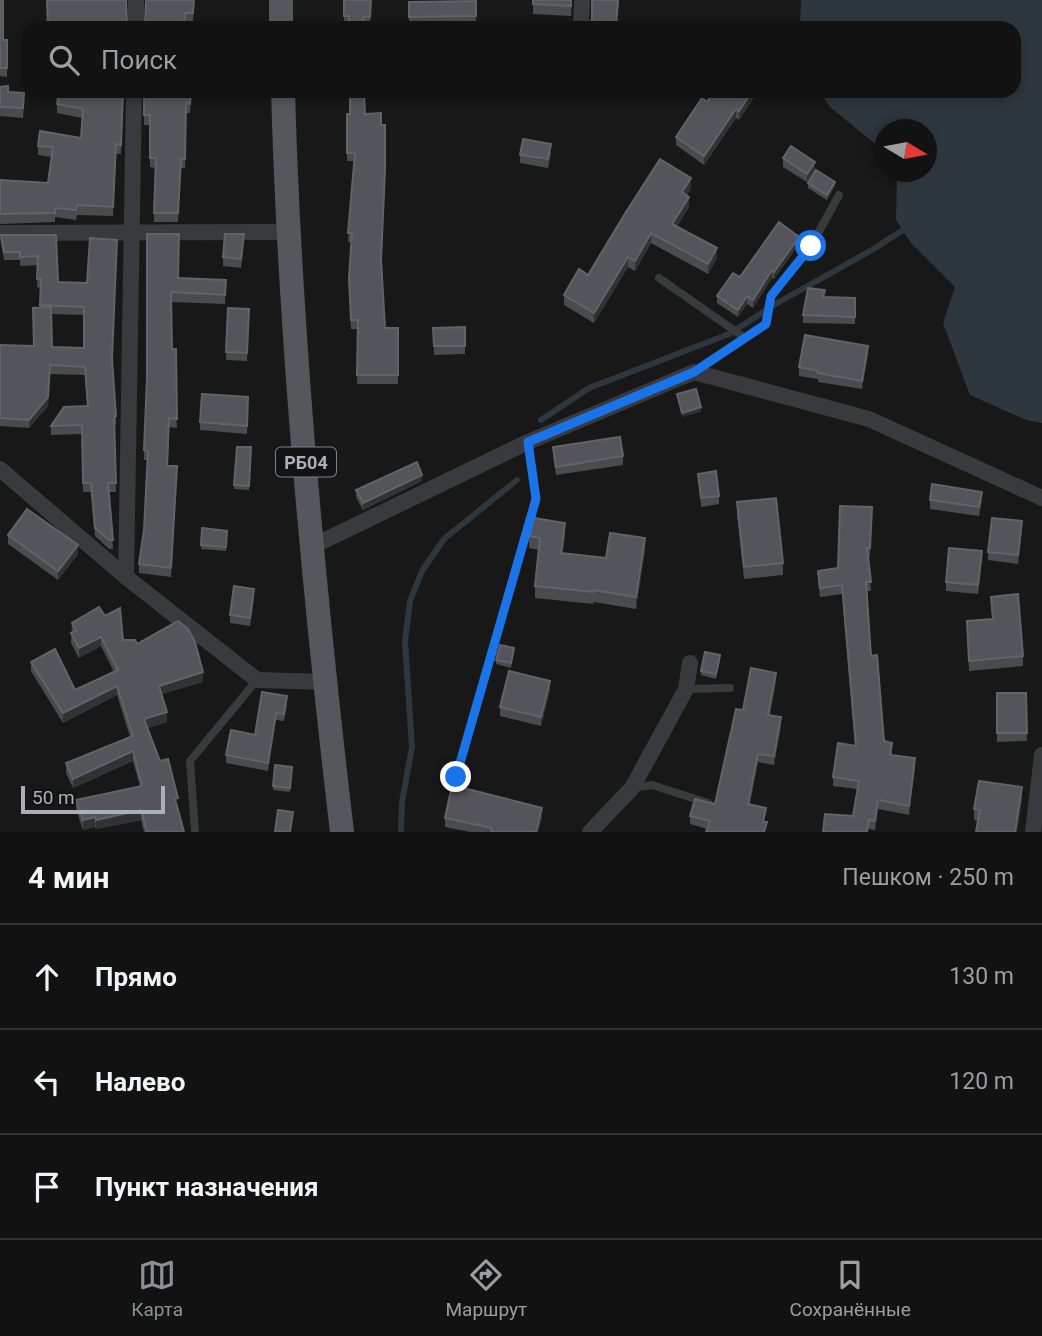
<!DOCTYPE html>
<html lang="ru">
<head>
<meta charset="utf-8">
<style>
  body { margin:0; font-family:Roboto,sans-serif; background:#1f2021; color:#f1f3f6 }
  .compass { position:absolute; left:874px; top:119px; width:63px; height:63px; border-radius:50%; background:#121213; box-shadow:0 4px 10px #0003; rotate:100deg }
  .scale { position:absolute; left:21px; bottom:18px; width:144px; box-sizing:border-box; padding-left:7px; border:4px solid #aaafb9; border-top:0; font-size:19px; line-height:24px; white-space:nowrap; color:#aaafb9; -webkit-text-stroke:5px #131315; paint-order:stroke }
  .stop { position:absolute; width:21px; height:21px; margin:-16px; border:5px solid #1a73e8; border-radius:50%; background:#fff }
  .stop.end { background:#1a73e8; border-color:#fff; box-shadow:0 2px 7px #0008 }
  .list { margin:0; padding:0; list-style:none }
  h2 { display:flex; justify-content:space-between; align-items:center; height:91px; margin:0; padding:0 28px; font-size:30px }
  h2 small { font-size:23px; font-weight:400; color:#9c9ea0 }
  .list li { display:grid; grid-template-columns:46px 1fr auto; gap:21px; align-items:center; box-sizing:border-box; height:105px; padding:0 28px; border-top:2px solid #313233 }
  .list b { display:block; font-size:26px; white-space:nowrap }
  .list em { font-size:23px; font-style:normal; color:#9c9ea0 }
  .icon { flex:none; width:38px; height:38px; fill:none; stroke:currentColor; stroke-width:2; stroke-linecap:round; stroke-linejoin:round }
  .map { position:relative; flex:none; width:1042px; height:832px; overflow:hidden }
  .search { position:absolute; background:#121213; box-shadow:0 4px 10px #0003; left:21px; right:21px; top:21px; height:77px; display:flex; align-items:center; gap:18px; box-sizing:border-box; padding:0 24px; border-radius:21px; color:#9c9ea0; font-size:26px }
  .sheet { height:406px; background:#121213 }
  nav { display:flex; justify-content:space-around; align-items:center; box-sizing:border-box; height:98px; border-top:2px solid #313233; background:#121213; font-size:19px; color:#9c9ea0 }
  nav a { display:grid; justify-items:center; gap:4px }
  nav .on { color:#8c9099 }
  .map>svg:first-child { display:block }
</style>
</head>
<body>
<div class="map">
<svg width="1042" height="832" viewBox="0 0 1042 832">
  <rect width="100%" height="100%" fill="#181819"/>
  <polygon fill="#2e373d" points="801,0 1042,0 1042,423 1026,420 970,395 943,323 955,287 911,243 896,220 897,172 926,172 926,130 884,130 884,151 830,107 819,91 1014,91 1014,28 800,28"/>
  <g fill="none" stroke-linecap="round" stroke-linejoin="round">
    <g stroke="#2e373d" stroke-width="6">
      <polyline points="541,420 589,388 729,334 779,302 872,250 909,226"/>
      <polyline points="401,832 402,802 412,747 405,641 410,601 422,571 444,539 517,480"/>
    </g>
    <g stroke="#393a3e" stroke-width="8">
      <polyline points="659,278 745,338"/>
      <polyline points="694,372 766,324 771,296 811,246 839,195"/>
      <polyline points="686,689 730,688"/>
      <polyline points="456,777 536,499 528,442"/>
      <polyline points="632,788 652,785 708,803"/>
      <polyline points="195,832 190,761 257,680"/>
    </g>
    <g stroke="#393a3e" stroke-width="16">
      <polyline points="136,28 136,0"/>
      <polyline points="581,28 582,0"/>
      <polyline points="0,233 287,232"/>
      <polyline points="0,469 126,577 257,680 325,682"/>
      <polyline points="313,546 528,442 694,372 869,419 1042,498"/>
      <polyline points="126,577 134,91"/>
      <polyline points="590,832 632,788 686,689 690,663"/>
      <polyline points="1033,832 1042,755"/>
    </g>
    <g stroke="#55575d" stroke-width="24">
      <polyline points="281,28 281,0"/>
      <path d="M 283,91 C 290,339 313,586 342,832"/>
    </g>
  </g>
  <g fill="#494b4e" fill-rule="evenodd">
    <polygon points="0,0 3,40 7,40 7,77 0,76"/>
    <polygon points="194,0 193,23 185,22 184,28 138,28"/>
    <polygon points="344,0 371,0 370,26 344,24"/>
    <polygon points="533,0 572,0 571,16 533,14"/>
    <polygon points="592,0 619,0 616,28 589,28 592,19"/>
    <polygon points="476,1 476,25 409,25 409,2"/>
    <polygon points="0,87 24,102 23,118 0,116"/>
    <polygon points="124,91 121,154 116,154 113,216 77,215 76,220 55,217 55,222 0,224 0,180 48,183 52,157 38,155 38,146 81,138 82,118 57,113 57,104 98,92"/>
    <polygon points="144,91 191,91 190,113 186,113 185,168 181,168 178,222 154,222 155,168 150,167 150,125 144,125"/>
    <polygon points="464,91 508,91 508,95"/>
    <polygon points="714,91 758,91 739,120 736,118 704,165 676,145 676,137 707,102"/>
    <polygon points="347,114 365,114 382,264 385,328 398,328 398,384 357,384 358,329 351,329 349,286 351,242 348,242 354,161 347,161"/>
    <polygon points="551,152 548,168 520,163 520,155"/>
    <polygon points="783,158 815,170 807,182 783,167"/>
    <polygon points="808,183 835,186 827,200 808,188"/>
    <polygon points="691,188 687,195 689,207 677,226 717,258 708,274 651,243 635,271 628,267 594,323 564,305 564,295"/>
    <polygon points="179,234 178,278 226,280 225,304 172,302 171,304 172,349 177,428 169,427 168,466 177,475 171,577 139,573 139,564 144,530 148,460 144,460 144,450"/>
    <path d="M 1,235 L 56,235 L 58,282 L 87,283 L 112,363 L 116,416 L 116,425 L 114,425 L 116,492 L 109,492 L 113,549 L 109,549 L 95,536 L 91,492 L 83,492 L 82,434 L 51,435 L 51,426 L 87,406 L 85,375 L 50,374 L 48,406 L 29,428 L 0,426 L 0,345 L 34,346 L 40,308 L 41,288 L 37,287 L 38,265 L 20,266 L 20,260 L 4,260 L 1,243 ZM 51,314 L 84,315 L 84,348 L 52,347 Z"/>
    <polygon points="244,243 241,268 223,266 223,257"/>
    <polygon points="799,244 774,279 772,278 753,308 747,304 738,317 717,303 717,296 740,277"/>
    <polygon points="825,297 855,298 855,324 803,323 803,315"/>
    <polygon points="228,308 249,309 247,361 226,360"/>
    <polygon points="465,327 465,354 434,355 433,328"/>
    <polygon points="868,354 862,389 818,382 818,379 799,376 799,367"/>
    <polygon points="248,397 247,434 200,430 200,422"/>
    <polygon points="237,447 251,447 249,490 234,489"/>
    <polygon points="553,447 623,456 623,465 556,475 553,456"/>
    <polygon points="698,474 719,496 719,504 701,507"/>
    <polygon points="422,481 363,510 356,497 356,490"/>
    <polygon points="930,500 982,500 979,516 930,509"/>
    <polygon points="737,502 783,563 783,575 744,579 737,514"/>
    <polygon points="872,507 870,557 868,557 871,591 867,591 871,656 884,741 892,752 892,755 915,767 909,815 878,809 875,830 869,829 853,816 857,789 833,786 833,777 855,746 842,594 820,597 818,580 818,571 838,568"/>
    <polygon points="202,528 227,531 226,551 201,549"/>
    <polygon points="1022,530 1018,564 988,560 988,552"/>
    <polygon points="8,535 78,554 58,580 8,544"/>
    <polygon points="565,535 563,553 606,558 645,550 636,609 594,602 593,604 535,598 535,586 539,550 529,548 529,536"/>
    <polygon points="982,559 978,594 946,591 946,582"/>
    <polygon points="991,597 1023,656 1023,666 969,671 967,621 992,619"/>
    <polygon points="254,598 250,626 230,623 230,615"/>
    <polygon points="105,616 123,640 137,644 203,682 161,694 167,722 148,728 178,808 184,832 144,832 141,820 96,829 95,827 83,830 76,809 76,800 140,786 133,761 73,788 66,773 66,763 130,737 117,695 63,723 31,671 31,662 75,690 114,672 101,646 79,658 71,643 72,623"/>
    <polygon points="514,652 511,668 496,664 496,660"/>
    <polygon points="720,660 716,679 701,675 701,671"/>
    <polygon points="776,682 770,715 781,726 774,765 758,762 750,804 766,816 707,829 690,824 690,816 715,804 743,710"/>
    <polygon points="550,690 541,726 500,716 500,707"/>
    <polygon points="997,693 1026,693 1027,741 997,742"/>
    <polygon points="287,703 284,721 276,720 268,771 226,763 226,755 255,735"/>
    <polygon points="292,771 290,792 273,790 273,786"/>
    <polygon points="1022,798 1017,832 976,832 978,821 974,820 974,809"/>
    <polygon points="542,817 538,832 470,832 445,827 445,818"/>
  </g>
  <g fill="#313234">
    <polygon points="752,91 758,91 739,120 739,111"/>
    <polygon points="736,109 736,118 704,165 704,156"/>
    <polygon points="815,162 815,170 807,182 807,174"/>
    <polygon points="691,178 691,188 682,202 682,192"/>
    <polygon points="835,182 835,186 827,200 827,195"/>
    <polygon points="689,197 689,207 672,234 672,224"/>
    <polygon points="651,233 651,243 635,271 635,261"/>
    <polygon points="799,237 799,244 774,279 774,272"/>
    <polygon points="717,248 717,258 708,274 708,264"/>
    <polygon points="628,257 628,267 594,323 594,313"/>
    <polygon points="772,270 772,278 753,308 753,300"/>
    <polygon points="747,296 747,304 738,317 738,310"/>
    <polygon points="868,346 868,354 862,389 862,381"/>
    <polygon points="50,365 48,406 29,428 29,420"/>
    <polygon points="701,407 701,412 682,417 682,413"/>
    <polygon points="422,475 422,481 363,510 363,503"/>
    <polygon points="1022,521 1022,530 1018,564 1018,555"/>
    <polygon points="565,523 565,535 561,565 561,553"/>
    <polygon points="645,538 645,550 636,609 636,597"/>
    <polygon points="78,545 78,554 58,580 58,571"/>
    <polygon points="254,589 254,598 250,626 250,618"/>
    <polygon points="101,637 101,646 79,658 79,648"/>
    <polygon points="203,672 203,682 159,695 159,686"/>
    <polygon points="776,673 776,682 768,724 768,715"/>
    <polygon points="550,681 550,690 541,726 541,717"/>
    <polygon points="117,686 117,695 63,723 63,713"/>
    <polygon points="167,712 167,722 144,729 144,719"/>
    <polygon points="276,713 276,720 268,771 268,763"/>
    <polygon points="781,717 781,726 774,765 774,756"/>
    <polygon points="133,751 133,761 73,788 73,779"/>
    <polygon points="758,754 758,762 748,813 748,804"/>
    <polygon points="915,758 915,767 909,815 909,806"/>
    <polygon points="1022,787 1022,798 1017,832 1015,832"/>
    <polygon points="878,800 878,809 875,830 875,821"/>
    <polygon points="542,808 542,817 538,832 536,832"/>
    <polygon points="141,810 141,820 96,829 96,820"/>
    <polygon points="95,817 95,827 83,830 83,820"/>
  </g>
  <g fill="#54555a" stroke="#616368" stroke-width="2">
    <polygon points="0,0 3,0 3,40 7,40 7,68 0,68"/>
    <polygon points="47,0 126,0 127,24 135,28 48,28"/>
    <polygon points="146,0 194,0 193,13 185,13 184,25 163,24 163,28 138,28 145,23"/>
    <polygon points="344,0 371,0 370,17 363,17 364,28 349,28 349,16 344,16"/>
    <polygon points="533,0 571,0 571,6 533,4"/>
    <polygon points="592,0 618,0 616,27 589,25 592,19"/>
    <polygon points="476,1 476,16 409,17 409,2"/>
    <polygon points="8,86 8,92 24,93 23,108 0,107 0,87"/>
    <polygon points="59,91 98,92 98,91 123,91 121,145 116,144 113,207 77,205 76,210 55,208 55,213 0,214 0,180 48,183 53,147 38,146 40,131 81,138 83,109 57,104"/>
    <polygon points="144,91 191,91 190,104 186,103 185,159 181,159 178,213 154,213 156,158 150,158 150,115 144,115"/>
    <polygon points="350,91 364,91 365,114 381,113 381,125 385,125 385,170 381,260 385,328 398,328 398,375 357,375 358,320 351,320 349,278 352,233 348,233 355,153 347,153 347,114 350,114"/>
    <polygon points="714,91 752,91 739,111 736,109 704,156 676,137 702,98 707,102"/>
    <polygon points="523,139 551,144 548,159 520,155"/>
    <polygon points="791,146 815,162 807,174 783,158"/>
    <polygon points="660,159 691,178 682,192 689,197 672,224 717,248 708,264 651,233 635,261 628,257 594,313 564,295 579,269 588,275 626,212"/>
    <polygon points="816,170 835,182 827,195 808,183"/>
    <polygon points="779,222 799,237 774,272 772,270 753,300 747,296 738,310 717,296 733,273 740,277"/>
    <polygon points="147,234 179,234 178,278 226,280 225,295 172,292 171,294 172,349 176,349 177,419 169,418 167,466 177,466 171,568 139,564 144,530 148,451 144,450 147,377"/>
    <polygon points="225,234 244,234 241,259 223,257"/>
    <polygon points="1,235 56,235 58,282 87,283 90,238 117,240 112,359 116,416 114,416 116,483 108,483 113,540 109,540 95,528 91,483 83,483 82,425 51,426 64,407 88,406 85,367 50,365 48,397 29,420 0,418 0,345 34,346 33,308 51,307 52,347 84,348 84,307 40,305 41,279 37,279 38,256 20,257 20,252 4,252"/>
    <polygon points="808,288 825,290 823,297 855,298 855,317 803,315"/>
    <polygon points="228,308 249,309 247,353 226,352"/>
    <polygon points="465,327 465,346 434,346 433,328"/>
    <polygon points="805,335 868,346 862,381 818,373 818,371 799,367"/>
    <polygon points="696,389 701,407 682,413 677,394"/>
    <polygon points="202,394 248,397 247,426 200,422"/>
    <polygon points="620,437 623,456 556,467 553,447"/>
    <polygon points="237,447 251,447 249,486 234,485"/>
    <polygon points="417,462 422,475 363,503 356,490"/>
    <polygon points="716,471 719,496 701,498 698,474"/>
    <polygon points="932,484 982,492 979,507 930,500"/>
    <polygon points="776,498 783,563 744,567 737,502"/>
    <polygon points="840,506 872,507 870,548 867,548 871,582 866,582 871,656 877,655 884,741 892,743 890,755 915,758 909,806 878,800 875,821 869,820 867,832 823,832 825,814 853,816 859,781 833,777 838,743 856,746 842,585 820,588 818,571 838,568"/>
    <polygon points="27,509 78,545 58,571 8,535"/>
    <polygon points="534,518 565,523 561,553 606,558 610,533 645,538 636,597 594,590 593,592 535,586 540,538 529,536"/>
    <polygon points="992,518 1022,521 1018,555 988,552"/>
    <polygon points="202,528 227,531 226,547 201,545"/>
    <polygon points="949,548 982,551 978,585 946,582"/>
    <polygon points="234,586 254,589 250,618 230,615"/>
    <polygon points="1018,594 1023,656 969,661 967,621 993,619 991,597"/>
    <polygon points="99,607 105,616 120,608 123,640 135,640 137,644 178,621 188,629 195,642 203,672 159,686 167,712 144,719 160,761 168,759 178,798 175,799 184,832 147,832 141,810 96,820 95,817 83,820 76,800 142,786 133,751 73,779 66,763 133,736 117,686 63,713 31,662 55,649 75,690 118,670 101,637 79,648 71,633 76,631 72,623"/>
    <polygon points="500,645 514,648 511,663 496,660"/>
    <polygon points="705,652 720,655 716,674 701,671"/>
    <polygon points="751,668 776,673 768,715 781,717 774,756 758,754 748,804 766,808 763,822 767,822 764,832 706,832 710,821 690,816 695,799 715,804 736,709 743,710"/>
    <polygon points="509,671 550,681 541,717 500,707"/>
    <polygon points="262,692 287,696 284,714 276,713 268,763 226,755 231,730 255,735"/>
    <polygon points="997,693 1026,693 1027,733 997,733"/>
    <polygon points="275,765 292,767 290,788 273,786"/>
    <polygon points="979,781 1022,787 1015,832 976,832 980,810 974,809"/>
    <polygon points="452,785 542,808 536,832 491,832 492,828 445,818"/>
    <polygon points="278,810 293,812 290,832 275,832"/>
  </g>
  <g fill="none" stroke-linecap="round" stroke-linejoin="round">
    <polyline stroke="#1a73e8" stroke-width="9" points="456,777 536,499 528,442 694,372 766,324 771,296 811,246"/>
  </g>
  <g text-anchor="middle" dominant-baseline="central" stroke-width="5" stroke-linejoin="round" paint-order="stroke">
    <rect fill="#131315" stroke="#7d8088" stroke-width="2" x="276" y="447.5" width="60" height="29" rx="5"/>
    <g font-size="18" font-weight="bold" fill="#aaafb9">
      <text x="306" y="462">РБ04</text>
    </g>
  </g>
</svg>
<svg class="compass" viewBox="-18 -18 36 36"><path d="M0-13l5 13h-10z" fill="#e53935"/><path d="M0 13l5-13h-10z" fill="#9c9ea0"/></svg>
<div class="scale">50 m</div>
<div class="stop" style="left:811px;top:246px"></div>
<div class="stop end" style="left:456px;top:777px"></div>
<div class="search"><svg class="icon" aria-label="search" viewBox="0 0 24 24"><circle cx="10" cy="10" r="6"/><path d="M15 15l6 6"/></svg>Поиск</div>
</div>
<section class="sheet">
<h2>4 мин<small>Пешком · 250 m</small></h2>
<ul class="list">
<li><svg class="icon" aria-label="ahead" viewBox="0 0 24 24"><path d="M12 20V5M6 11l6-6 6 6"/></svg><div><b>Прямо</b></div><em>130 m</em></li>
<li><svg class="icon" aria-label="left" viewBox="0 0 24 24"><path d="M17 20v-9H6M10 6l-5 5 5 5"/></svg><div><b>Налево</b></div><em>120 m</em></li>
<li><svg class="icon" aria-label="arrive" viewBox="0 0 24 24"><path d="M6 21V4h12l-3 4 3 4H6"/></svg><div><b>Пункт назначения</b></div></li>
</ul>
</section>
<nav>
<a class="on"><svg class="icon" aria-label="map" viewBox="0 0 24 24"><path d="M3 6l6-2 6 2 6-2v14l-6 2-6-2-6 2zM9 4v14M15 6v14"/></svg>Карта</a>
<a><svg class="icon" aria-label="directions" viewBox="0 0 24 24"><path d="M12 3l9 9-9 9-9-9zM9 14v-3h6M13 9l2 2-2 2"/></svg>Маршрут</a>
<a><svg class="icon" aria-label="saved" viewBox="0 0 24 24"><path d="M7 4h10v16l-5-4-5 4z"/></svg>Сохранённые</a>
</nav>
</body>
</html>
